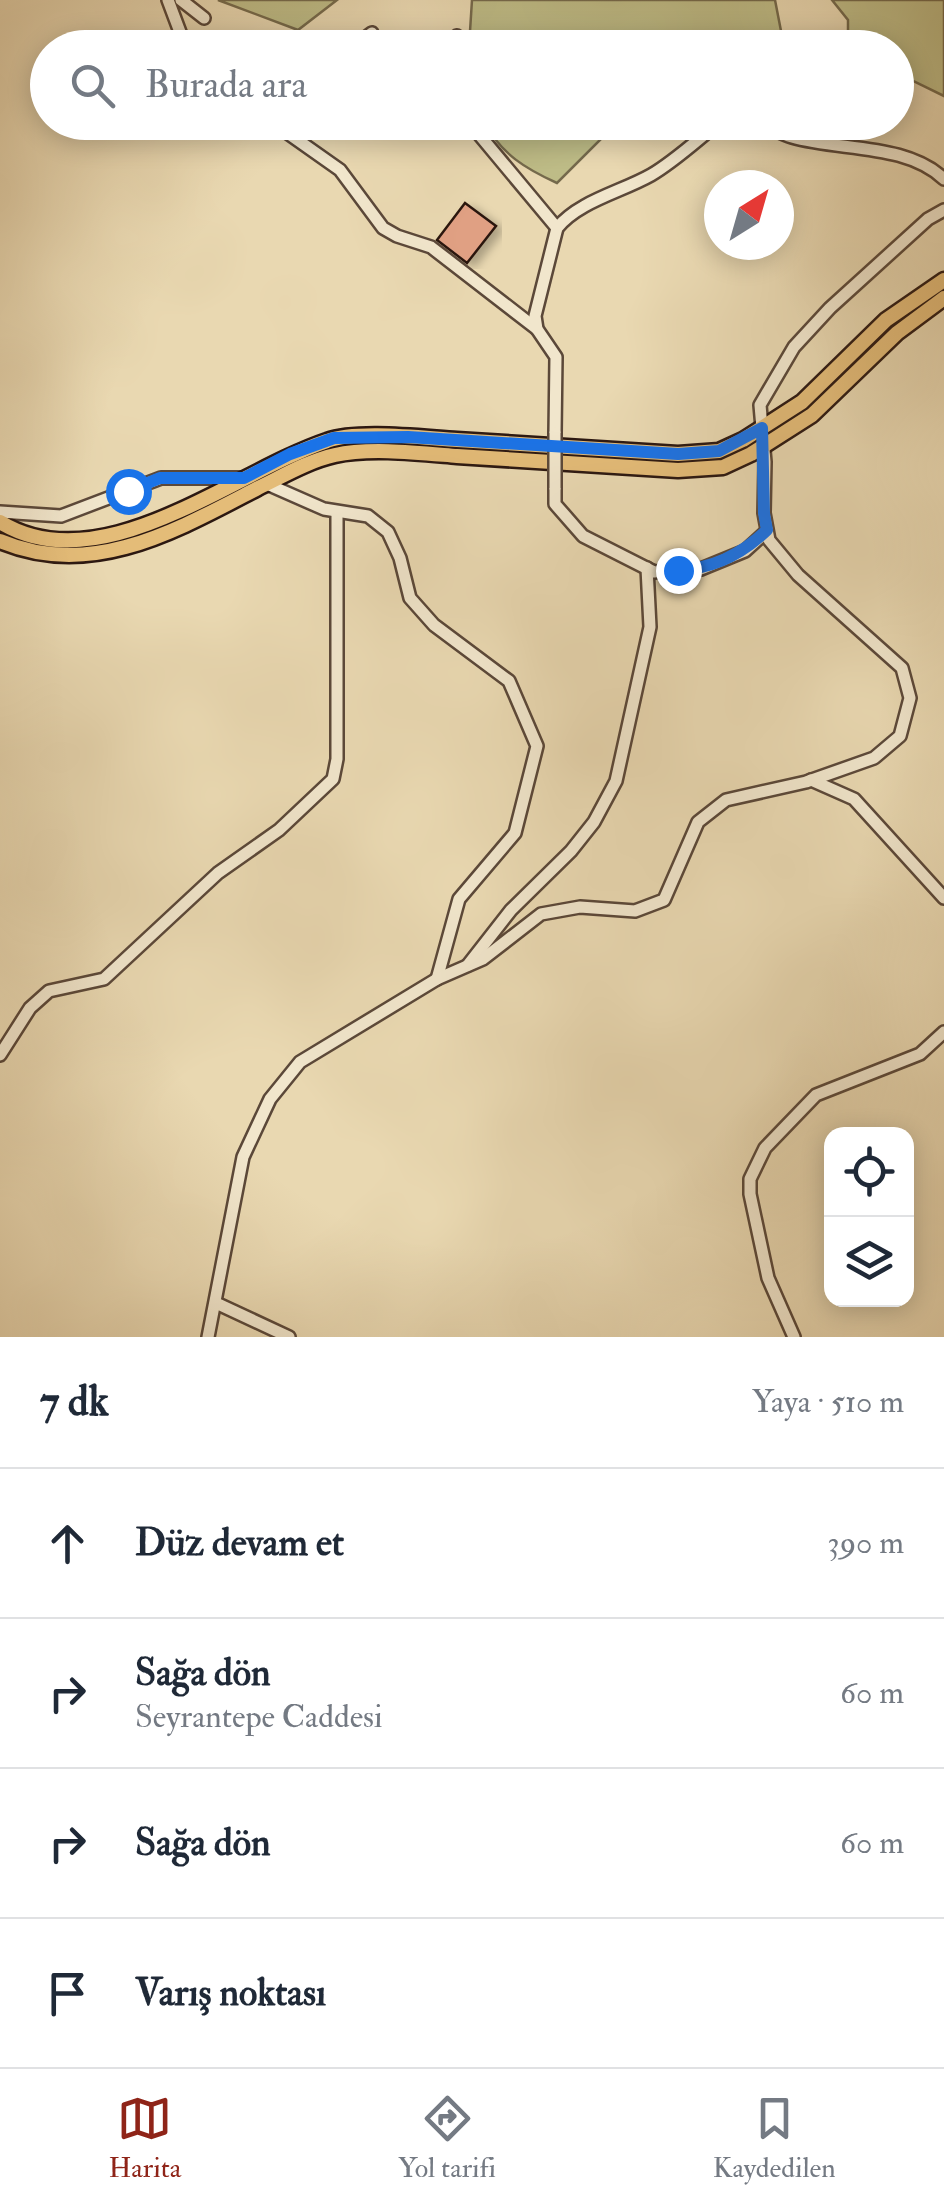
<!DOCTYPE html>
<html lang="tr">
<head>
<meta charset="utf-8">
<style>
  body { margin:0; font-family:"IM FELL Double Pica",serif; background:#f6f6f7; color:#1f2937 }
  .controls { position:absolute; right:30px; bottom:30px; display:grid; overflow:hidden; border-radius:20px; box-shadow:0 5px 25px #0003 }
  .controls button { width:90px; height:90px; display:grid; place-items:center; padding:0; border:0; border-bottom:2px solid #e0e1e3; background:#fff; color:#1f2937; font:50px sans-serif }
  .compass { position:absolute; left:704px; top:170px; width:90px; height:90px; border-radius:50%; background:#fff; box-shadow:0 5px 25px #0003; rotate:37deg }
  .stop { position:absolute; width:30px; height:30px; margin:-22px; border:8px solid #1a73e8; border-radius:50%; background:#fff }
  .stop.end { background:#1a73e8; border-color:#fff; box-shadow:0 2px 10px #0008 }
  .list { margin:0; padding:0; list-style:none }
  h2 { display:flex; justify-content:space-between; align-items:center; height:130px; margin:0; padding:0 40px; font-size:42px }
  h2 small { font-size:32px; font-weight:400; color:#747a83 }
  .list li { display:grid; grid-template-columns:65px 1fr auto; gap:30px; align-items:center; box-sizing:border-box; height:150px; padding:0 40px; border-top:2px solid #e0e1e3 }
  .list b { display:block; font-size:38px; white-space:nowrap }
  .list p { margin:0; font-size:32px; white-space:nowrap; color:#747a83 }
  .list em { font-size:32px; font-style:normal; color:#747a83 }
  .icon { flex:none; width:55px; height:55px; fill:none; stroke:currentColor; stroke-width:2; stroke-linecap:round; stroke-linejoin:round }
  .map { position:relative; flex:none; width:944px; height:1337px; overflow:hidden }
  .search { position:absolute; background:#fff; box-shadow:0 5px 25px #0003; left:30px; right:30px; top:30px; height:110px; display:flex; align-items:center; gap:25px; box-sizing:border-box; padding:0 35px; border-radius:55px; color:#747a83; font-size:38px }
  .sheet { height:730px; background:#fff }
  nav { display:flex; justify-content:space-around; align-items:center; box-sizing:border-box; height:140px; border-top:2px solid #e0e1e3; background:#fff; font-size:28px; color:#747a83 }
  nav a { display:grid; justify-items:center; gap:5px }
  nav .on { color:#8f2418 }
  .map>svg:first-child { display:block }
</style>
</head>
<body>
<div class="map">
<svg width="944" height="1337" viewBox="0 0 944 1337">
  <defs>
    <filter id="shadow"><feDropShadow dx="7" dy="4" stdDeviation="5" flood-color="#0004"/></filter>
  </defs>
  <rect width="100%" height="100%" fill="#e9d8b1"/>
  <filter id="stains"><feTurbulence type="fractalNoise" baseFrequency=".002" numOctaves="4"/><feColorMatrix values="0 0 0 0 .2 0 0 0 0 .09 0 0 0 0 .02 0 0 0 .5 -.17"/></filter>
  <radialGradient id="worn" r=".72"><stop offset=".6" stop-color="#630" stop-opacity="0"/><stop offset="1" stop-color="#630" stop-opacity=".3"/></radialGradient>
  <g fill="#bebc87" stroke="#756a4c" stroke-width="2.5">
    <polygon points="218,0 337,0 298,30"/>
    <polygon points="472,0 775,0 782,36 711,48 469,47"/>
    <polygon points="832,0 944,0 944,96 897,73 896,48 855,47 848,43 848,20"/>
    <path d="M 485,123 L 617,123 L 557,183 C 526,169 501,154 485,123 Z"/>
  </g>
  <polygon fill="#e0a083" stroke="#2c1811" stroke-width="2.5" filter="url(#shadow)" points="465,203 496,226 467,263 437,240"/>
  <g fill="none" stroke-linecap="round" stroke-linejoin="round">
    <g stroke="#5b4839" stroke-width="16">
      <g id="minor">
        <polyline points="168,0 186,48"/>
        <polyline points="181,0 204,18"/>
        <polyline points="457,36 458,48"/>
        <polyline points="352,48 372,33"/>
        <polyline points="195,122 223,122"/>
        <polyline points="272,122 340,170 383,228 397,236 431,247 537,329"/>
        <polyline points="474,122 477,132 557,228"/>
        <path d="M 755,122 C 769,126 779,133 792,137 C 840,151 906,143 944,179"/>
        <path d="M 555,433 L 556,357 L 537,329 L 535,316 L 557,228 C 579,201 621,192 651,175 C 675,161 697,140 720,122"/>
        <polyline points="267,484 324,509 368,516 388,532 400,558 410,598 434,625 509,681 537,746 515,833 459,899 437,979"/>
        <polyline points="555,488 555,504 583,536 654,572 701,569 745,551 767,531"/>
        <polyline points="0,512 61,516 161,478 243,478"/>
        <polyline points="811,780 854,799 944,898"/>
        <polyline points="468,965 511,910 571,851 594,822 616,781 650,627 647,568"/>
        <polyline points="0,1055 30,1008 49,991 104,979 218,873 279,830 333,779 337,759 337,512"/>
        <polyline points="216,1303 289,1337"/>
        <polyline points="208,1337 243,1157 270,1099 300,1062 437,979 483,959 541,914 580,907 635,911 664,900 698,822 726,800 806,782 874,758 900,736 910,698 902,668 798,575 769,540 764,513 765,462 760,405 794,347 830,308 928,219 944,210"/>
        <polyline points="794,1337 768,1278 750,1194 750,1179 765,1148 816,1095 920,1054 944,1032"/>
      </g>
    </g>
    <g stroke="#2c1811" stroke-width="19">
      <g id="major">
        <path d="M 0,522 C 101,584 232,473 327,441 C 357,430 423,438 457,440 C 530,445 604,449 678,454 L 719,451 L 743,440 L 802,402 L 886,320 L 944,280"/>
        <path d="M 0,541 C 92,580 177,530 258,488 C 283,476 308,461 335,455 C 370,447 421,453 457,456 C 531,461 604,465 678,470 L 723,467 L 751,454 L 812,415 L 897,333 L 944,298"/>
      </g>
    </g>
    <use href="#minor" stroke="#f1e6cc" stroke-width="11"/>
    <use href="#major" stroke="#e4bc78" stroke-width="14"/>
    <g stroke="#5b4839" stroke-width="16" stroke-linecap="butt">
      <polyline id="minor-bridge" points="555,433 555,488"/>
    </g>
    <use href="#minor-bridge" stroke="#f1e6cc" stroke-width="11"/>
  </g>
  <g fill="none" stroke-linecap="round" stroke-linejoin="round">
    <path stroke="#1a73e8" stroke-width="12" d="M 128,491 L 160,478 L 244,478 L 290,454 L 334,438 L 408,437 L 678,454 L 719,451 L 762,428 L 764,513 L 767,530 C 741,555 713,569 678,570"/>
  </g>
  <rect width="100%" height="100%" filter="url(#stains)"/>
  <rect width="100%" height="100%" fill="url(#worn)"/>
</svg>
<div class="controls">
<button><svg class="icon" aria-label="locate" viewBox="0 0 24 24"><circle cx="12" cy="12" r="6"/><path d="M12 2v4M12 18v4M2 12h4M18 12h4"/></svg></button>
<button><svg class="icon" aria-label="layers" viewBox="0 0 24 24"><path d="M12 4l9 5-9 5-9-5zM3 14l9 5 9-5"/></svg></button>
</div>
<svg class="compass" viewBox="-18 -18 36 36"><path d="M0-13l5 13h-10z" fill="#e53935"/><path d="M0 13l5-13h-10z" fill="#747a83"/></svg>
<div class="stop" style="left:128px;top:491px"></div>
<div class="stop end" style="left:678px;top:570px"></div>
<div class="search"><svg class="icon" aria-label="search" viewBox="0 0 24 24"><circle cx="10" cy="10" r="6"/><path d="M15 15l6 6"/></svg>Burada ara</div>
</div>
<section class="sheet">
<h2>7 dk<small>Yaya · 510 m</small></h2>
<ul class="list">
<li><svg class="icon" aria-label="ahead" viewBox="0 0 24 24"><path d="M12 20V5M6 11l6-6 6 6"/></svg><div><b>Düz devam et</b></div><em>390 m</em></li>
<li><svg class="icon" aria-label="right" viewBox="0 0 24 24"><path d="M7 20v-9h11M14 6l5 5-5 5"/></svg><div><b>Sağa dön</b><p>Seyrantepe Caddesi</p></div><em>60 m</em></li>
<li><svg class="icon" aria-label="right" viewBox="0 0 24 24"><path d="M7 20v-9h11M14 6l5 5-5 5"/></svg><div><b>Sağa dön</b></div><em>60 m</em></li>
<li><svg class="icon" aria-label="arrive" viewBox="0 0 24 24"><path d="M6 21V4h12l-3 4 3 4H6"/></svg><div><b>Varış noktası</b></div></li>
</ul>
</section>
<nav>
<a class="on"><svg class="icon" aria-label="map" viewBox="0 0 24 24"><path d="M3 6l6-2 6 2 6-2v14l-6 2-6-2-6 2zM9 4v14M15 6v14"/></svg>Harita</a>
<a><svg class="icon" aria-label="directions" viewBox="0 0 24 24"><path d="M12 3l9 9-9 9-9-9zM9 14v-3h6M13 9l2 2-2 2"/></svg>Yol tarifi</a>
<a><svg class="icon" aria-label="saved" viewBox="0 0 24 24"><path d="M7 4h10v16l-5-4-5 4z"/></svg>Kaydedilen</a>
</nav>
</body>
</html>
